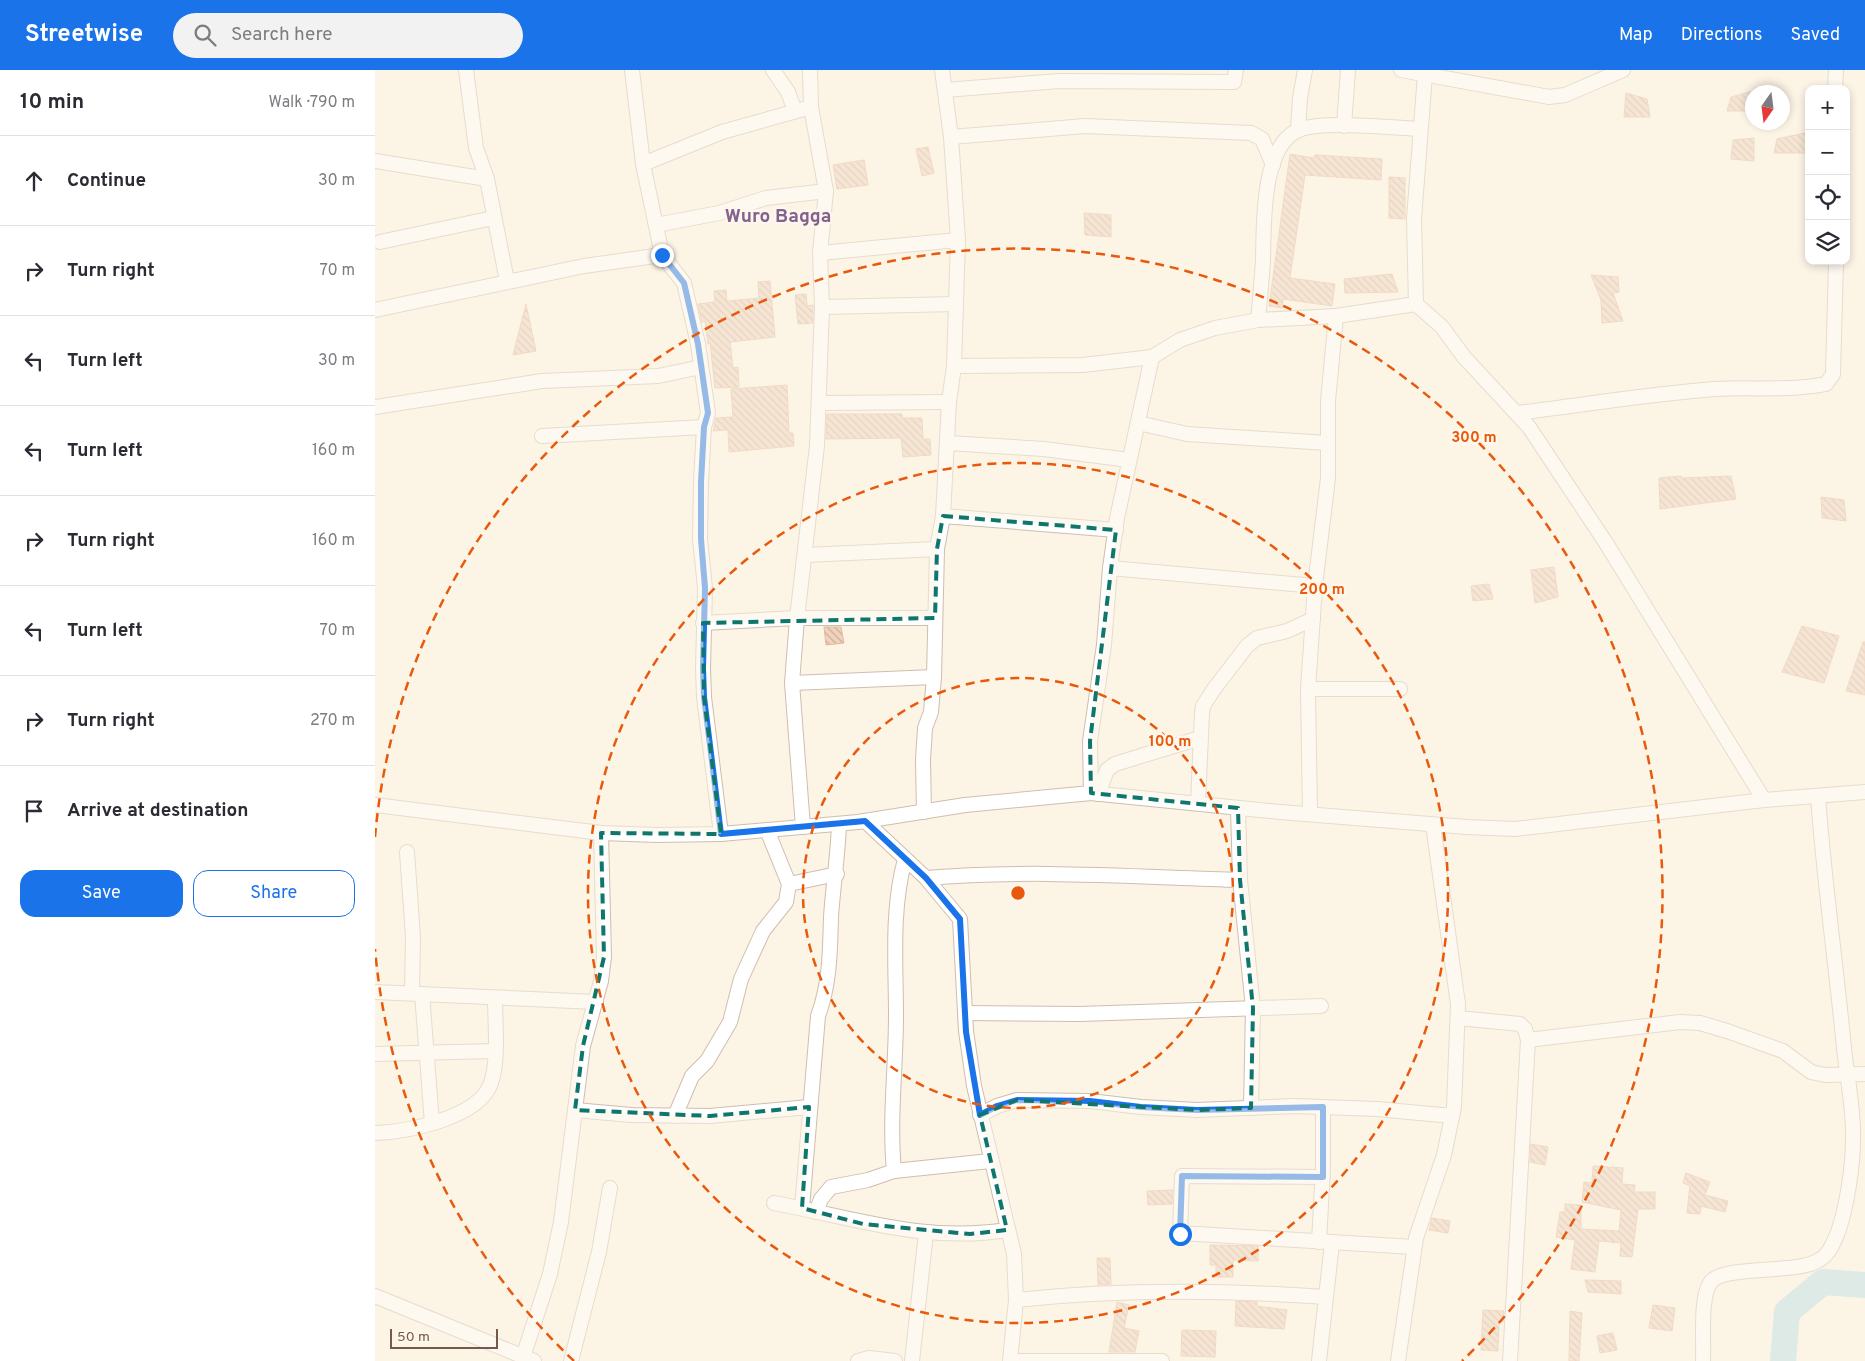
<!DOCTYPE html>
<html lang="en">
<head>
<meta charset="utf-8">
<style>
  body { margin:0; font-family:Overpass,sans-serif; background:#f2f2f3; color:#2b2b33 }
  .controls { position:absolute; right:15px; top:15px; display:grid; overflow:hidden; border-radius:10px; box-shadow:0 2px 8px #0003 }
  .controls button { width:45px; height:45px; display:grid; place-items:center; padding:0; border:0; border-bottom:1px solid #e1e1e2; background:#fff; color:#2b2b33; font:25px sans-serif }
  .compass { position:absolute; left:1370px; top:15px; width:45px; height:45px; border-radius:50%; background:#fff; box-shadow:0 2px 8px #0003; rotate:194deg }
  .scale { position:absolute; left:15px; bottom:12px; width:108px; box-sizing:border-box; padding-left:5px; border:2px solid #755a4a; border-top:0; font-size:14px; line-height:18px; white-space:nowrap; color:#755a4a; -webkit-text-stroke:4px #fff7eb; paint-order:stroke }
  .stop { position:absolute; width:15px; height:15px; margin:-11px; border:4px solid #1a73e8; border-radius:50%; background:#fff }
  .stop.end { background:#1a73e8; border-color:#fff; box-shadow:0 1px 5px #0008 }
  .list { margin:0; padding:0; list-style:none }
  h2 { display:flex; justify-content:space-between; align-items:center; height:65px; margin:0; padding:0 20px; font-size:21px }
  h2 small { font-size:16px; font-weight:400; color:#7c7c81 }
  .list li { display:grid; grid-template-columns:32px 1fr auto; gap:15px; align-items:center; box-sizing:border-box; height:90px; padding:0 20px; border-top:1px solid #e1e1e2 }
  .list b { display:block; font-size:19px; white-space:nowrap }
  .list em { font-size:16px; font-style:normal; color:#7c7c81 }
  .actions { display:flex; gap:10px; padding:15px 20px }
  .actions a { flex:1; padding:11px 0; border:1px solid #1a73e8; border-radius:15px; text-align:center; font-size:18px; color:#1a73e8 }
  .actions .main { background:#1a73e8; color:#fff }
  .icon { flex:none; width:28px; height:28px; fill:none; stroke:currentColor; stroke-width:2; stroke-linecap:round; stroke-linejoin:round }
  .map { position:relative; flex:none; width:1490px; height:1291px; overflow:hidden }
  header { display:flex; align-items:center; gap:30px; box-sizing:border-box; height:70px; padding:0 25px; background:#1a73e8; color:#fff }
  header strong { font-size:24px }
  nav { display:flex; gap:28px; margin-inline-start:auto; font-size:18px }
  .search { width:350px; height:45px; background:#f2f2f3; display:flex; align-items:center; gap:12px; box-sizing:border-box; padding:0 18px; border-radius:28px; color:#7c7c81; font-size:19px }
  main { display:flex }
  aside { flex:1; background:#fff }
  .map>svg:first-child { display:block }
</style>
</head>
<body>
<header>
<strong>Streetwise</strong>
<div class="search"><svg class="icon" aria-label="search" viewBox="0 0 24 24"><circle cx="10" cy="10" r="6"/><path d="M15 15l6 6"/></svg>Search here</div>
<nav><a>Map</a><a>Directions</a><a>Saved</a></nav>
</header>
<main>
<aside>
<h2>10 min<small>Walk · 790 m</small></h2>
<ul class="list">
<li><svg class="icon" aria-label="ahead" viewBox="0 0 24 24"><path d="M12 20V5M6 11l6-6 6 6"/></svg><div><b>Continue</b></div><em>30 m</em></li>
<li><svg class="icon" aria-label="right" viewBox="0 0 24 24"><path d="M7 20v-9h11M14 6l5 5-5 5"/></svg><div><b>Turn right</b></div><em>70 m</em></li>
<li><svg class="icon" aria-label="left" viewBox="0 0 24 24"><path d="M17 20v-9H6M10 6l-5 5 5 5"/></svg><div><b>Turn left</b></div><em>30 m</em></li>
<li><svg class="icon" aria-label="left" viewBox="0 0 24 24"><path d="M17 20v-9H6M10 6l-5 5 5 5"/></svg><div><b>Turn left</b></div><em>160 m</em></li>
<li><svg class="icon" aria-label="right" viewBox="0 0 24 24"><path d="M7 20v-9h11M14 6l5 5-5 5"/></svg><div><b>Turn right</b></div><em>160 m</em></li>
<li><svg class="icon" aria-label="left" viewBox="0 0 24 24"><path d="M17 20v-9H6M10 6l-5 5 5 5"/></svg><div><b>Turn left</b></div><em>70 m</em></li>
<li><svg class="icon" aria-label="right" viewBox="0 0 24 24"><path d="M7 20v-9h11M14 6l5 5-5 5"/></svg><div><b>Turn right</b></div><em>270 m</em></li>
<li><svg class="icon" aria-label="arrive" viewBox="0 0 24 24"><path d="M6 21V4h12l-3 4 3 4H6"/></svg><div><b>Arrive at destination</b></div></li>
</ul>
<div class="actions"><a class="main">Save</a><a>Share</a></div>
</aside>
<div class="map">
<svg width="1490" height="1291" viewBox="0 0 1490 1291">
  <defs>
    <pattern id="building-back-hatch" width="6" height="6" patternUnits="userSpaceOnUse" patternTransform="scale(1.25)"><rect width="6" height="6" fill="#f1d3bd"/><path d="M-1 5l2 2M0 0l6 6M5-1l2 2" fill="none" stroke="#c8ae9c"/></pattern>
  </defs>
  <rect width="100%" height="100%" fill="#fcf4e5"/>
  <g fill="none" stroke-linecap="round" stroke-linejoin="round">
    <polyline stroke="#badee5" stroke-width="26" points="1408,1291 1412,1242 1448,1212 1490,1215"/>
  </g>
  <g fill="url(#building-back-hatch)" stroke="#e3ba9e">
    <polygon points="1378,21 1378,41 1352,41 1356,27"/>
    <polygon points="1251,23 1272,29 1275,47 1249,47"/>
    <polygon points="1434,62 1434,83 1399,83 1402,69"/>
    <polygon points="1379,68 1379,91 1356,89 1358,70"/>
    <polygon points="553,77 559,103 547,106 541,79"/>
    <polygon points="915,84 939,88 940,85 1007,89 1006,110 930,105 915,208 960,214 957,236 908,229 907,238 894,236"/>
    <polygon points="489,90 493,115 462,119 458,95"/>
    <polygon points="1014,107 1030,108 1030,149 1014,148"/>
    <polygon points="709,143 736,145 736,167 710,165"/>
    <polygon points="1017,204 1023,222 970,223 969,209"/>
    <polygon points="1216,205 1243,207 1244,222 1238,223 1248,251 1227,253 1226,230"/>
    <polygon points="395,211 400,267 355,272 358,298 363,297 364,317 340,318 335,273 333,274 330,251 327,252 323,234 340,232 339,221 351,220 352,231 384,228 383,212"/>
    <polygon points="431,224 432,236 438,235 438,253 423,254 420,225"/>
    <polygon points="151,234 161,281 138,285"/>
    <polygon points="412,315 414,363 418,363 419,376 354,382 353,360 338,361 341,348 358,347 356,319"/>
    <polygon points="452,344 527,344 527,348 547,348 548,369 555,369 556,385 528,387 526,368 451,369"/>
    <polygon points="1306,406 1307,408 1356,406 1361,429 1285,439 1284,408"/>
    <polygon points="1446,427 1469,430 1471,451 1447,448"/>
    <polygon points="1179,497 1183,527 1160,533 1156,500"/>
    <polygon points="1114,514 1118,529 1098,531 1096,516"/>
    <polygon points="1427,556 1464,566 1449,613 1407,602"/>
    <polygon points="449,557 466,557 469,573 451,575"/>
    <polygon points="1488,572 1490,572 1490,625 1471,621"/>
    <polygon points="1156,1074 1173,1077 1170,1095 1155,1092"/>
    <polygon points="1218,1096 1248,1098 1247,1114 1260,1115 1259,1122 1280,1122 1280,1139 1263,1139 1257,1187 1245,1186 1246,1173 1224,1171 1220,1202 1196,1199 1200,1170 1181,1167 1185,1142 1190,1142 1190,1134 1206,1135 1206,1159 1244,1161 1246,1140 1207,1132 1209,1112 1217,1113"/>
    <polygon points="1311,1103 1335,1112 1330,1125 1353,1131 1350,1142 1326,1136 1325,1144 1312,1143 1315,1116 1308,1113"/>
    <polygon points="798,1120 797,1134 773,1135 772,1121"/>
    <polygon points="1057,1148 1075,1151 1073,1163 1054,1160"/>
    <polygon points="835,1175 883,1176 883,1191 858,1190 858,1207 841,1207 841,1195 835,1195"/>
    <polygon points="722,1188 735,1188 736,1214 723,1215"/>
    <polygon points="1210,1210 1246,1211 1246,1224 1213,1222"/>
    <polygon points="861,1231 882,1232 882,1236 912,1240 909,1259 860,1256"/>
    <polygon points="742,1232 754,1235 749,1258 764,1261 760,1282 734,1282"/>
    <polygon points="1278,1235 1300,1238 1297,1261 1274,1258"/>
    <polygon points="1108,1240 1129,1241 1128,1252 1124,1252 1123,1281 1106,1280"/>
    <polygon points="1195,1241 1207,1243 1204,1291 1194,1291"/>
    <polygon points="807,1260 841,1261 840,1287 806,1286"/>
    <polygon points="1238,1263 1242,1280 1225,1283 1222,1266"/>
  </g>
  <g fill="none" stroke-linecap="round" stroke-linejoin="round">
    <g stroke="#cfbeae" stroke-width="16">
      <g id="minor">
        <polyline points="91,0 101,78 112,109 132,211"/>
        <polyline points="257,0 268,94 287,185 309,213 323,274 333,343 329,357 326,412 325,469 330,518 328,598 329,627 346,764"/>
        <polyline points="398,0 413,22 420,41"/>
        <polyline points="1026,0 1174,27 1190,25 1248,0"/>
        <polyline points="1050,4 1039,149 1041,234 1067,257 1089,287 1154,357 1231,473 1389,730"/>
        <polyline points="1460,19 1461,0"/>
        <polyline points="570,20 684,11 859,12 861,0"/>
        <polyline points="969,56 973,0"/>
        <polyline points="923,60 925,28 930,0"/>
        <polyline points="576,67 710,56 876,63 887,69 898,95"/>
        <polyline points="0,91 112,109"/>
        <polyline points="268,94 347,62 436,37"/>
        <polyline points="281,155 344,143 391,128 451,121"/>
        <polyline points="5,172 118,148"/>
        <polyline points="445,183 583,170"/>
        <polyline points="447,237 581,234"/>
        <polyline points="0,240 209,196 287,185"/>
        <path d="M 883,250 C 885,229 887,209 888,189 C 889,156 886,75 924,60 C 947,50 1017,58 1045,59"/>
        <polyline points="579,296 708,295 777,287 805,270 840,258 883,250 961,246 1041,234"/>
        <polyline points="444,333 574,332"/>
        <polyline points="0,337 167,311 283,306 326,297"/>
        <path d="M 1142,343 C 1208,335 1274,324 1340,319 C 1377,317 1415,321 1451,314 L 1458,304 L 1461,191"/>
        <polyline points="763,353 812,364 952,373"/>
        <polyline points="167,366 329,357"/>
        <polyline points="573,373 669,379 754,390"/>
        <polyline points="568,446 741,460"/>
        <polyline points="430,485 562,479"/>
        <polyline points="735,498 940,516"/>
        <polyline points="328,553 422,548 560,548"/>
        <polyline points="417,613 559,607"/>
        <polyline points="933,619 1025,619"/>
        <polyline points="716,723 715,671 729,575 735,498 742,448 777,287"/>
        <polyline points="723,724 732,700 740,694 825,668"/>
        <polyline points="823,733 827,643 828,636 839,619 872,576 882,568 912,561 938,549"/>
        <polyline points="0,735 226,763 282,765 346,764 483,752 590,735 716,723 905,742 1092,757 1140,759 1389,730 1490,722"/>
        <polyline points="863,738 865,810 878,938 876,1038"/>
        <polyline points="549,742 548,690 550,658 556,642 559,607 562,479 568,446 574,332 579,296 583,170 576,67 567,0"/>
        <polyline points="935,744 933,619 940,516 953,408 953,331 961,246"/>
        <polyline points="490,751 551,808 585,849 591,961 599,1016 639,1184 641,1230 635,1291"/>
        <polyline points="428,757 417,613 422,548 442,376 447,237 445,183 451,121 436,37 435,0"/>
        <polyline points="32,782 38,867 37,923"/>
        <path d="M 551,808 C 655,799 761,807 865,810"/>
        <polyline points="414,814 462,804"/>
        <polyline points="0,922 221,932"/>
        <polyline points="47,924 57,1053"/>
        <polyline points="590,943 705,944 946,936"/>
        <polyline points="1083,948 1145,954 1150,959 1153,970 1135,1291"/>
        <polyline points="1153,970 1305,952 1325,953 1352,961 1408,981 1436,1002 1450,1005 1490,1004"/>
        <polyline points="0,984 119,981"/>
        <polyline points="200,1040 256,1045 335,1046 434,1037"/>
        <polyline points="605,1045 622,1036 642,1030 715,1031 766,1037 822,1040 920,1036 1002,1039 1077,1046"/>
        <polyline points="300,1046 317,1006 332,991 355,952 366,909 388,861 411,832 414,814 392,760"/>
        <path d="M 0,1063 C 32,1062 104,1048 116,1013 C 124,990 120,953 120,928"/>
        <path d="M 519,1101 C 514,1049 521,998 521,945 C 521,893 516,841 530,789"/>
        <polyline points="948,1107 807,1106 805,1163 1039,1177"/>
        <path d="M 399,1133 C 479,1148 550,1173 632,1160"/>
        <path d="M 427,1138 L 443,946 C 455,914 455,881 456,847 C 458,816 463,785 464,754"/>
        <polyline points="441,1142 446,1129 456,1117 493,1110 519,1101 615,1091"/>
        <polyline points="944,1172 948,1098 948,1037"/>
        <polyline points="0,1226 159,1291"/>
        <path d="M 641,1230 C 744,1219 847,1220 951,1227"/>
        <polyline points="148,1287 175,1204 186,1152 208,976 226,911 229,887 226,763"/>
        <polyline points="196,1291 224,1182 235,1118"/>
        <polyline points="483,1291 494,1288 520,1291"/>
        <polyline points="537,1291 551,1163"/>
        <polyline points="645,1291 787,1291"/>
        <polyline points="944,1291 957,1173"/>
        <polyline points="1023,1291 1041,1168 1069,1085 1079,1037 1083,934 1058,755"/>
        <path d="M 1328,1291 C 1329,1270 1325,1229 1335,1213 C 1347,1194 1422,1205 1444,1190 C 1454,1185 1459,1172 1463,1162 C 1472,1136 1478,1096 1478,1069 C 1479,1039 1472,1008 1469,978 C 1461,894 1449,811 1443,726"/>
      </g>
    </g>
    <use href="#minor" stroke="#fff" stroke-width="14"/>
  </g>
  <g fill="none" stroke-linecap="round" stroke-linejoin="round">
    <polyline stroke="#1a73e8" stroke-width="6" points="287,185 309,213 323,274 333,343 329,357 326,412 326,469 330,518 328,598 329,627 346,764 490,751 551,808 585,849 591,962 605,1045 622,1036 642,1030 715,1031 766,1037 822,1040 948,1037 948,1107 807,1106 805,1164"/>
  </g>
  <path d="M0 0H1490V1291H0ZM 568,446 L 741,460 L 715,671 L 716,723 L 863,738 L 865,810 L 878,938 L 876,1038 L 822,1040 L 642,1030 L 605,1045 L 632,1160 L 595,1164 L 488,1154 L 427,1138 L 434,1037 L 335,1046 L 200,1040 L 208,976 L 229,887 L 226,763 L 346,764 L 329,627 L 328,553 L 560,548 L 562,479 Z" fill="#fcf4e5" fill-opacity=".55" fill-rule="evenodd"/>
  <path fill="none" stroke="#0f766e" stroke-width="4" stroke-dasharray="10 6" stroke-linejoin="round" d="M 568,446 L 741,460 L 715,671 L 716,723 L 863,738 L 865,810 L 878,938 L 876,1038 L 822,1040 L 642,1030 L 605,1045 L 632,1160 L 595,1164 L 488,1154 L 427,1138 L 434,1037 L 335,1046 L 200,1040 L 208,976 L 229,887 L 226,763 L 346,764 L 329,627 L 328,553 L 560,548 L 562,479 Z"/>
  <g fill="none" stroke="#e8590c" stroke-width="2.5" stroke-dasharray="9 6">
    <circle cx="643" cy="823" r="215"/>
    <circle cx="643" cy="823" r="430"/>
    <path d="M199 1291A645 645 0 0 1 0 879M0 767A645 645 0 1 1 1087 1291"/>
  </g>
  <g text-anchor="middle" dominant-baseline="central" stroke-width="5" stroke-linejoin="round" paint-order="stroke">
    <g font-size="19" font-weight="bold" fill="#826291" stroke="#fff7eb">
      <text x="403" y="147">Wuro Bagga</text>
    </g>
  </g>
  <circle cx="643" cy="823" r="8" fill="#e8590c" stroke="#fff7eb" stroke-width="2.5"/>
  <g font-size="15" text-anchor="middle" font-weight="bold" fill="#e8590c" stroke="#fff7eb" stroke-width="5" stroke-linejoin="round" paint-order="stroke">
    <text x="1099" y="372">300 m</text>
    <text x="947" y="524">200 m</text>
    <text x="795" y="676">100 m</text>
  </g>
</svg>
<div class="controls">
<button>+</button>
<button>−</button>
<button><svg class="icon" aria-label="locate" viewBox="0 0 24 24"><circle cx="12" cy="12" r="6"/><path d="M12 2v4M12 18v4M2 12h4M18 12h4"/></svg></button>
<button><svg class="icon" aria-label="layers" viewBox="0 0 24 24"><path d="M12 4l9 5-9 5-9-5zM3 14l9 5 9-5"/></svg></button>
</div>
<svg class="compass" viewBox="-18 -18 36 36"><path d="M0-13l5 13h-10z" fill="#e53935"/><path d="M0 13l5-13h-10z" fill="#7c7c81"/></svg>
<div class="scale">50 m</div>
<div class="stop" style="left:805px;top:1164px"></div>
<div class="stop end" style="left:287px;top:185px"></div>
</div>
</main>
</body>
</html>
